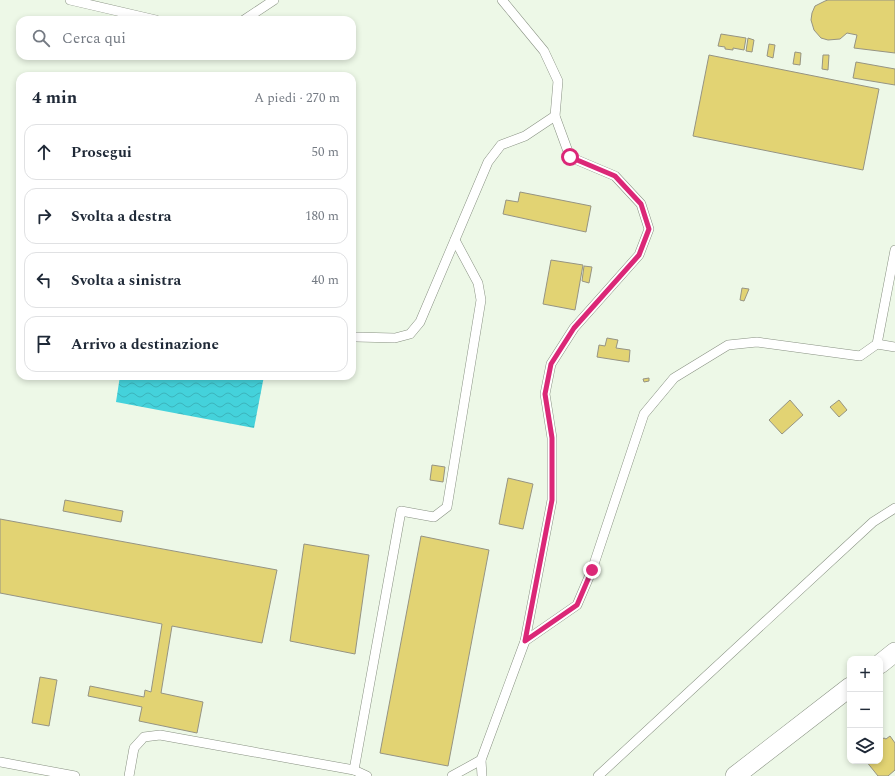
<!DOCTYPE html>
<html lang="it">
<head>
<meta charset="utf-8">
<style>
  body { margin:0; font-family:Spectral,serif; background:#f6f6f7; color:#1f2937 }
  .controls { position:absolute; right:12px; bottom:12px; display:grid; overflow:hidden; border-radius:8px; box-shadow:0 2px 6px #0003 }
  .controls button { width:36px; height:36px; display:grid; place-items:center; padding:0; border:0; border-bottom:1px solid #e0e1e3; background:#fff; color:#1f2937; font:20px sans-serif }
  .stop { position:absolute; width:12px; height:12px; margin:-9px; border:3px solid #db2777; border-radius:50%; background:#fff }
  .stop.end { background:#db2777; border-color:#fff; box-shadow:0 1px 4px #0008 }
  .list { margin:0; padding:0; list-style:none }
  h2 { display:flex; justify-content:space-between; align-items:center; height:52px; margin:0; padding:0 16px; font-size:17px }
  h2 small { font-size:13px; font-weight:400; color:#747a83 }
  .list li { display:grid; grid-template-columns:26px 1fr auto; gap:12px; align-items:center; box-sizing:border-box; height:56px; margin:0 8px 8px; padding:0 8px; border:1px solid #e0e1e3; border-radius:12px }
  .list b { display:block; font-size:15px; white-space:nowrap }
  .list em { font-size:13px; font-style:normal; color:#747a83 }
  .icon { flex:none; width:22px; height:22px; fill:none; stroke:currentColor; stroke-width:2; stroke-linecap:round; stroke-linejoin:round }
  .map { position:relative; flex:none; width:895px; height:776px; overflow:hidden }
  .search { position:absolute; background:#fff; box-shadow:0 2px 6px #0003; left:16px; top:16px; width:340px; height:44px; display:flex; align-items:center; gap:10px; box-sizing:border-box; padding:0 14px; border-radius:12px; color:#747a83; font-size:15px }
  .panel { position:absolute; background:#fff; box-shadow:0 2px 6px #0003; left:16px; top:72px; width:340px; height:308px; border-radius:12px }
  .map>svg:first-child { display:block }
</style>
</head>
<body>
<div class="map">
<svg width="895" height="776" viewBox="0 0 895 776">
  <defs>
    <pattern id="water-waves" width="16" height="10" patternUnits="userSpaceOnUse"><rect width="16" height="10" fill="#44d2db"/><path d="M0 5q4-4 8 0t8 0" fill="none" stroke="#3bb4bb"/></pattern>
  </defs>
  <rect width="100%" height="100%" fill="#edf8e7"/>
  <polygon fill="url(#water-waves)" points="120,376 264,376 254,428 116,402"/>
  <g fill="#e2d373" stroke="#969483">
    <polygon points="828,0 895,0 895,53 854,48 857,35 847,33 840,39 828,40 821,38 814,30 811,20 812,13 815,6 825,1"/>
    <polygon points="721,34 746,38 744,50 733,48 733,50 725,49 725,47 718,46"/>
    <polygon points="748,38 754,40 752,52 746,51"/>
    <polygon points="769,44 775,45 773,58 767,56"/>
    <polygon points="795,52 801,53 800,65 793,64"/>
    <polygon points="709,55 879,89 863,170 693,136"/>
    <polygon points="823,55 829,55 828,70 822,69"/>
    <polygon points="856,62 895,69 895,85 853,78"/>
    <polygon points="520,192 591,206 586,232 503,214 506,200 518,202"/>
    <polygon points="551,260 583,265 575,310 543,304"/>
    <polygon points="584,266 592,267 589,283 582,281"/>
    <polygon points="742,288 749,289 744,301 740,300"/>
    <polygon points="607,338 618,340 616,348 630,350 629,362 597,357 599,345 605,346"/>
    <polygon points="649,378 649,381 644,382 643,379"/>
    <polygon points="790,400 803,415 782,434 769,420"/>
    <polygon points="839,400 847,410 839,417 830,407"/>
    <polygon points="432,465 445,467 443,482 430,480"/>
    <polygon points="508,478 533,484 523,529 499,524"/>
    <polygon points="65,500 123,511 121,522 63,511"/>
    <polygon points="0,519 277,570 262,643 172,626 161,693 203,702 197,733 139,721 142,707 88,696 90,686 144,697 145,690 151,692 162,624 0,593"/>
    <polygon points="421,536 489,550 448,766 380,753"/>
    <polygon points="304,544 369,555 355,654 290,641"/>
    <polygon points="40,677 57,680 49,726 32,723"/>
    <polygon points="890,736 895,743 895,770 888,776 878,776 866,761 880,761 880,740 884,738 886,739"/>
  </g>
  <g fill="none" stroke-linecap="round" stroke-linejoin="round">
    <g stroke="#889182" stroke-width="10">
      <g id="lane">
        <polyline points="70,0 156,20"/>
        <polyline points="244,20 274,0"/>
        <polyline points="356,337 395,338 410,334 420,322 488,162 501,145 525,136 555,116"/>
        <polyline points="877,344 895,347"/>
        <polyline points="525,641 577,605 592,570 644,414 674,378 728,345 757,342 860,356 877,344 895,250"/>
        <polyline points="0,762 75,776"/>
        <polyline points="354,770 401,511 434,517 447,507 481,300 478,283 455,240"/>
        <polyline points="129,776 134,748 144,737 160,735 354,770 367,776"/>
        <polyline points="452,776 481,760"/>
        <polyline points="482,776 481,760 525,641 552,500 552,438 545,394 551,364 574,328 639,255 649,229 641,204 615,176 570,157 555,116 558,81 544,51 502,0"/>
        <polyline points="598,776 873,522 895,508"/>
      </g>
    </g>
    <g stroke="#889182" stroke-width="20">
      <g id="street">
        <polyline points="880,664 895,652"/>
        <polyline points="735,776 850,687"/>
      </g>
    </g>
    <use href="#lane" stroke="#fff" stroke-width="9"/>
    <use href="#street" stroke="#fff" stroke-width="19"/>
  </g>
  <g fill="none" stroke-linecap="round" stroke-linejoin="round">
    <polyline stroke="#db2777" stroke-width="5" points="570,157 615,176 641,204 649,229 639,255 574,328 551,364 545,394 552,438 552,500 525,641 577,605 592,570"/>
  </g>
</svg>
<div class="controls">
<button>+</button>
<button>−</button>
<button><svg class="icon" aria-label="layers" viewBox="0 0 24 24"><path d="M12 4l9 5-9 5-9-5zM3 14l9 5 9-5"/></svg></button>
</div>
<div class="stop" style="left:570px;top:157px"></div>
<div class="stop end" style="left:592px;top:570px"></div>
<div class="search"><svg class="icon" aria-label="search" viewBox="0 0 24 24"><circle cx="10" cy="10" r="6"/><path d="M15 15l6 6"/></svg>Cerca qui</div>
<section class="panel">
<h2>4 min<small>A piedi · 270 m</small></h2>
<ul class="list">
<li><svg class="icon" aria-label="ahead" viewBox="0 0 24 24"><path d="M12 20V5M6 11l6-6 6 6"/></svg><div><b>Prosegui</b></div><em>50 m</em></li>
<li><svg class="icon" aria-label="right" viewBox="0 0 24 24"><path d="M7 20v-9h11M14 6l5 5-5 5"/></svg><div><b>Svolta a destra</b></div><em>180 m</em></li>
<li><svg class="icon" aria-label="left" viewBox="0 0 24 24"><path d="M17 20v-9H6M10 6l-5 5 5 5"/></svg><div><b>Svolta a sinistra</b></div><em>40 m</em></li>
<li><svg class="icon" aria-label="arrive" viewBox="0 0 24 24"><path d="M6 21V4h12l-3 4 3 4H6"/></svg><div><b>Arrivo a destinazione</b></div></li>
</ul>
</section>
</div>
</body>
</html>
